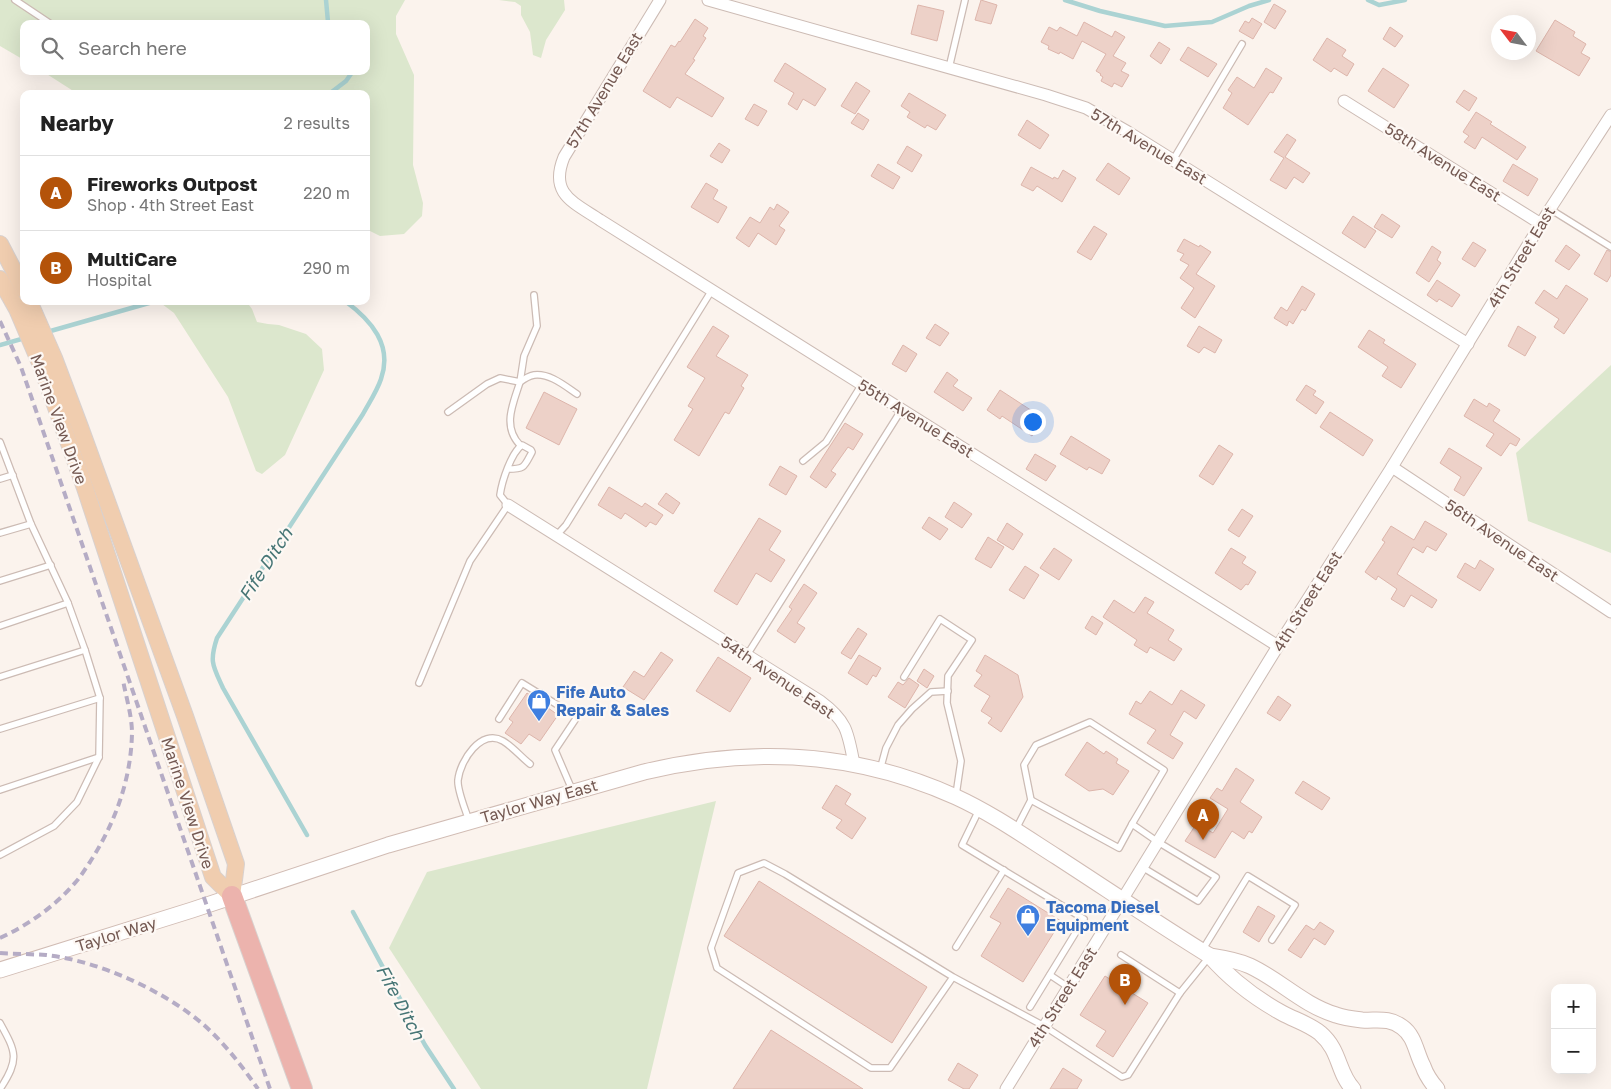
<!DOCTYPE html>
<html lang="en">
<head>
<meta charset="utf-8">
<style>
  body { margin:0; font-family:"Golos Text",sans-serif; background:#f6f6f6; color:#222 }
  .controls { position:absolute; right:15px; bottom:15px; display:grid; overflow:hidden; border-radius:10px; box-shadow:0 5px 20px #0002 }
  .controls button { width:45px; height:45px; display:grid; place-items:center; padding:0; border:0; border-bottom:1px solid #e0e0e0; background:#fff; color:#222; font:25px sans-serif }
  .compass { position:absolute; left:1491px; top:15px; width:45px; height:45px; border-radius:50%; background:#fff; box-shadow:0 5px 20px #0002; rotate:302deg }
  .you { position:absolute; left:1032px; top:421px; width:18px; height:18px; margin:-12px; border:4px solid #fff; border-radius:50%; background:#1a73e8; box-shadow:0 0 0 8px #1a73e833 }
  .badge { display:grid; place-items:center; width:32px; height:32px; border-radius:50%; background:#b45309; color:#fff; font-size:16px; font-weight:700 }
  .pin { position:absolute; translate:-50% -41px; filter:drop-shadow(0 1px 2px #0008) }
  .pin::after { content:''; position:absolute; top:26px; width:18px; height:15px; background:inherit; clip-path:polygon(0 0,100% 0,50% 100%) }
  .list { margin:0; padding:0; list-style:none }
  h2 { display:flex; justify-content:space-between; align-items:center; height:65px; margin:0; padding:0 20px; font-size:21px }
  h2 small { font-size:16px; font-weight:400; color:#767676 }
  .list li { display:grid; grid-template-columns:32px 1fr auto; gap:15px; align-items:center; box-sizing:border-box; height:75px; padding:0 20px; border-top:1px solid #e0e0e0 }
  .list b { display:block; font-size:19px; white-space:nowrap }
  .list p { margin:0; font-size:16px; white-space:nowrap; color:#767676 }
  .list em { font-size:16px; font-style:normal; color:#767676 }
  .icon { flex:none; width:28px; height:28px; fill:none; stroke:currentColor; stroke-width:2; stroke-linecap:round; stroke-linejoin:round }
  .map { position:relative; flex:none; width:1611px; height:1089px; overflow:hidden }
  .search { position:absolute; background:#fff; box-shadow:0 5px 20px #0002; left:20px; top:20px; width:350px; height:55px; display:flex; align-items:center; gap:12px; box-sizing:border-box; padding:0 18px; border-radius:10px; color:#767676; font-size:19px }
  .panel { position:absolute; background:#fff; box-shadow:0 5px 20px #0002; left:20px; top:90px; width:350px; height:215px; border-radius:10px }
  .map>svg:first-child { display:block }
</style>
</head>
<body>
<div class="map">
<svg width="1611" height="1089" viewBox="0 0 1611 1089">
  <rect width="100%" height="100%" fill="#fbf3ed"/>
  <g fill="#dce7cd">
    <polygon points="0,0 405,0 396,16 396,34 414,75 413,165 423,203 422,216 404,234 380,236 366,229 366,94 78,94 42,71 366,71 366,24 24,24 24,60 0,46"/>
    <polygon points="499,0 564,0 565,10 546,40 541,58 533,55 530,32 521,15 521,6 515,2"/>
    <polygon points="158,301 246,301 252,309 257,322 268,324 279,325 306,334 322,349 324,370 285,455 262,474 256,471 228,397 174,313"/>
    <polygon points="1611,365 1611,553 1528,521 1516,453"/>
    <polygon points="716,801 647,1089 481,1089 389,948 427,872"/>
  </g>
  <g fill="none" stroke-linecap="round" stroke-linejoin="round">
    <g stroke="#abd3d3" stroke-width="4.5">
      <polyline points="326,0 328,22 329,24"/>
      <polyline points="1065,0 1100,11 1165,26 1212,22 1249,6 1269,0"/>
      <polyline points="1368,0 1379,5 1405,0"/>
      <polyline points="329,94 346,81 353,71"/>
      <polyline points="47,332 156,301"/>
      <polyline points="0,345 25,338"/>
      <path d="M 307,835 L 223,688 C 213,666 209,662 217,638 L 363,414 C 369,403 377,391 381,379 C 393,345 371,320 345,301"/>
      <polyline points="353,912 425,1045 454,1089"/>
    </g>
  </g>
  <g fill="#edd1c8" stroke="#ddb5ab">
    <polygon points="981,0 997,5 991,24 975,20"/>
    <polygon points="1274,4 1286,11 1275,29 1264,22"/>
    <polygon points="918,5 944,11 937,41 911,34"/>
    <polygon points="1252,18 1262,24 1253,39 1239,31 1245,21 1249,23"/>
    <polygon points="695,19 708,28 703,36 706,38 693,59 695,60 685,74 724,98 712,117 677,97 670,108 643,91 671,45 675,47 679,41 680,42"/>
    <polygon points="1555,20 1575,32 1573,36 1586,44 1581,53 1590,58 1579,76 1536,51"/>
    <polygon points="1084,22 1112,37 1115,31 1125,37 1113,56 1126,63 1121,71 1129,75 1122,87 1114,83 1112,87 1101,81 1103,77 1100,75 1101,74 1096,71 1106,54 1082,41 1073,59 1060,52 1059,54 1048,49 1049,46 1041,42 1049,27 1057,31 1060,27 1077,36"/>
    <polygon points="1390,27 1403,36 1395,47 1383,39"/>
    <polygon points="1327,38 1346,50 1342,56 1354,64 1347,76 1334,68 1331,72 1313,60"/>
    <polygon points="1159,42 1170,49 1161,64 1150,56"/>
    <polygon points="1188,47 1217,64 1208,77 1180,60"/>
    <polygon points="785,63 826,89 815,106 803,99 797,110 788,104 794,93 774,81"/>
    <polygon points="1266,68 1282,78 1273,93 1270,92 1248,125 1223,108 1232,93 1228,90 1237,77 1254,88"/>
    <polygon points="1383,68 1409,85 1394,108 1368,91"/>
    <polygon points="856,82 870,91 855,114 841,106"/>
    <polygon points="1464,90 1477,98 1469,111 1456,102"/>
    <polygon points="909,93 946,115 936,130 927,125 925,128 907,117 910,112 901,106"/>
    <polygon points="754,104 767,111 758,126 745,119"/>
    <polygon points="1476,112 1492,122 1490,124 1526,147 1517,160 1482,137 1475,149 1464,142 1469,136 1463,132"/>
    <polygon points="858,113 869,120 863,130 851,123"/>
    <polygon points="1027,120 1049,135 1040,149 1018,135"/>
    <polygon points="1287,134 1296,140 1285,157 1310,173 1303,183 1294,177 1286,189 1270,180 1284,158 1274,152"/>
    <polygon points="719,143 730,150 722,163 710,156"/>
    <polygon points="907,146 922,155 912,172 897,163"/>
    <polygon points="1108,163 1130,178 1119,195 1096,180"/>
    <polygon points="878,164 900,177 893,189 871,176"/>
    <polygon points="1513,164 1538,179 1528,196 1503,181"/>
    <polygon points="1031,167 1053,179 1054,177 1058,179 1063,170 1076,178 1062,202 1037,186 1033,191 1021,185"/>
    <polygon points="706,183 718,190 713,199 727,207 718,223 691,207"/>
    <polygon points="777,204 789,212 779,226 785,230 776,245 758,233 749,247 736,238 750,217 760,223 770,207 774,210"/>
    <polygon points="1382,214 1400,226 1392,238 1374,227"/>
    <polygon points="1353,216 1376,231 1365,248 1342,233"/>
    <polygon points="1094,226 1107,234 1091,260 1077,252"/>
    <polygon points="1184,239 1199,247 1200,245 1211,252 1196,274 1215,286 1195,318 1181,308 1194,288 1180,278 1189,265 1180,260 1184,254 1177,251"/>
    <polygon points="1473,242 1486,250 1475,267 1462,259"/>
    <polygon points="1566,245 1580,255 1569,270 1555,261"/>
    <polygon points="1432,246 1441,252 1437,260 1441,263 1429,282 1416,273"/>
    <polygon points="1607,250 1611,252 1611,275 1607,282 1594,274"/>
    <polygon points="1437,280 1460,295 1452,307 1439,299 1437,302 1427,295"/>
    <polygon points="1566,285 1588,299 1564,334 1554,327 1559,319 1535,303 1544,290 1557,299"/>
    <polygon points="1302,286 1315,294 1305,311 1302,309 1293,324 1289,321 1287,326 1274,318 1281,307 1287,311"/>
    <polygon points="935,324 949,333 940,346 926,338"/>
    <polygon points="713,326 729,336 716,356 748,375 741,386 744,388 729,414 725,412 699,456 674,440 693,409 688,406 705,378 687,367"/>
    <polygon points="1199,326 1222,340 1215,353 1204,347 1199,353 1187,346"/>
    <polygon points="1518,326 1536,337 1525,356 1508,346"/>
    <polygon points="1369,330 1385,340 1383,343 1416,364 1401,388 1382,376 1388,367 1358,347"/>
    <polygon points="903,345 917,354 906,372 892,364"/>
    <polygon points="947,372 958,380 953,386 972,398 963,411 934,392"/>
    <polygon points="1306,385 1316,391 1313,395 1324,402 1316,414 1296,400"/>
    <polygon points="1000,390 1043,418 1032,436 1002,416 1000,419 987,410"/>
    <polygon points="544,392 577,409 559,445 526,428"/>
    <polygon points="1474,399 1487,407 1489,403 1500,410 1493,421 1520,439 1516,446 1510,443 1501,456 1486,446 1494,434 1464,416"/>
    <polygon points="1330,412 1373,440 1363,456 1320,427"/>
    <polygon points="845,423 863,434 853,450 848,447 831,471 836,474 826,488 810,477"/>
    <polygon points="1071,436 1110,460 1102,474 1089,467 1087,470 1060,454"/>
    <polygon points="1219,445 1233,454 1213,485 1199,476"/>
    <polygon points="1449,448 1482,468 1464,496 1454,490 1461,477 1440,463"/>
    <polygon points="1035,454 1056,466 1046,481 1026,469"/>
    <polygon points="780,466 797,476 786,495 769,485"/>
    <polygon points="609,487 642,507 645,503 663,515 656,525 650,522 646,527 625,513 621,519 598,505"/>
    <polygon points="666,493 680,503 673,514 658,504"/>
    <polygon points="954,502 972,514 962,528 945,517"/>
    <polygon points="1242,509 1253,516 1239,537 1228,530"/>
    <polygon points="929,517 948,529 940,540 922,528"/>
    <polygon points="759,518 781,531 769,550 785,560 771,582 756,573 737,605 714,591"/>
    <polygon points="1425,521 1447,534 1436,551 1427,546 1423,553 1413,547 1397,574 1437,600 1432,608 1411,595 1404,607 1391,599 1397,589 1378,576 1376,580 1365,572 1385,542 1382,540 1391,526 1414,540"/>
    <polygon points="1007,523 1023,534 1013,550 997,540"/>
    <polygon points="988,537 1004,547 991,568 975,559"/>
    <polygon points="1054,548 1072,560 1059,580 1040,568"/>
    <polygon points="1231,548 1246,557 1242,563 1256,572 1248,585 1246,584 1241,590 1215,573"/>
    <polygon points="1480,560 1494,569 1480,591 1457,577 1465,563 1475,569"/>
    <polygon points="1025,566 1039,575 1024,599 1009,590"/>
    <polygon points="804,584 817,593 797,623 805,628 795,643 777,631 792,609 789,607"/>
    <polygon points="1145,597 1154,602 1147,613 1174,630 1168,640 1182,649 1174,661 1150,647 1147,653 1134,645 1137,640 1103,617 1114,600 1134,613"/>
    <polygon points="1092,616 1103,623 1096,635 1085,628"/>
    <polygon points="858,628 867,634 851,659 841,653"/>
    <polygon points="661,652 673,660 644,700 623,687 634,671 644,677"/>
    <polygon points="859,655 881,668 876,677 873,675 867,685 848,673"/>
    <polygon points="985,655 1018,675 1023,697 1001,732 988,723 992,718 981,711 990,696 974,686 982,675 976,671"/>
    <polygon points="718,657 751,678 730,712 696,691"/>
    <polygon points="924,669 934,676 927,688 917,681"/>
    <polygon points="909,678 919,685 905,708 888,697 898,682 903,685"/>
    <polygon points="1181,690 1205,705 1196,719 1184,711 1170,735 1183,743 1173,759 1147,743 1156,730 1129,714 1136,701 1141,704 1150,691 1172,705"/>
    <polygon points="527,693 558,715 540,741 529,734 521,744 505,733 513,722 509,719"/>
    <polygon points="1278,696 1291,705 1280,721 1267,713"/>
    <polygon points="1087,742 1104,754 1106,751 1118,759 1116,763 1129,771 1113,795 1103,789 1089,791 1065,775"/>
    <polygon points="1236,768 1254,780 1240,802 1262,817 1252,833 1249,831 1244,839 1232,831 1215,858 1185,841 1197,823 1213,833 1228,809 1210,798 1217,788 1222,791"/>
    <polygon points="1303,781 1330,798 1322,810 1295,793"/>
    <polygon points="836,785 851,794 845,804 866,818 852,839 836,828 842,820 822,808"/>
    <polygon points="759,881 927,987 892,1043 724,936"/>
    <polygon points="1008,888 1061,921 1023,982 981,956 1001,923 990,917"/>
    <polygon points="1258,906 1275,916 1259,942 1243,932"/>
    <polygon points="1320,922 1334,931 1325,945 1314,938 1301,958 1288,950 1306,925 1314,930"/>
    <polygon points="1105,976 1148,1003 1113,1057 1096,1046 1106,1031 1080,1015"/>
    <polygon points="771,1030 863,1089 733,1089"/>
    <polygon points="958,1063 978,1075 969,1089 964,1089 948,1080"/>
    <polygon points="1063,1068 1082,1080 1077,1089 1050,1089"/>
  </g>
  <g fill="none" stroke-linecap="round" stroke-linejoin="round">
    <g stroke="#ccbbb4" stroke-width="8">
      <g id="lane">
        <polyline points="15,0 51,24"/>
        <polyline points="949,68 965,0"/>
        <polyline points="1173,160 1242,44"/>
        <polyline points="1550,209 1611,247"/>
        <polyline points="448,412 487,384 500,378 520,382 524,356 537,326 534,295"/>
        <polyline points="0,442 31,524 68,603 85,650 100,698 99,757 77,802 54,826 0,855"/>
        <path d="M 520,445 C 502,426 513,404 520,382 C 524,379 529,376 534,375 C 550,373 565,386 577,394"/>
        <polyline points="803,461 826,442 862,384"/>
        <polyline points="0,479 13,475"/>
        <polyline points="0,533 31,524"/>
        <polyline points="556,536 566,525 712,290"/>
        <polyline points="0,581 51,565"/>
        <polyline points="0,626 68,603"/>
        <polyline points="747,655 902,409"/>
        <polyline points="0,677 85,650"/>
        <polyline points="904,677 940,619 972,640 948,676 947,703 961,761 956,795"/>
        <path d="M 419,683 L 470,561 L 508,505 L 500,495 C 502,481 511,453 522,445 L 531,450 L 532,452 C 524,467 525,469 508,469"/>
        <polyline points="499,719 522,683 577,717 555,750 573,792"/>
        <polyline points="0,729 100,698"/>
        <polyline points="880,770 886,748 898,725 912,709 931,692 948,691"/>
        <polyline points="0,790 99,757"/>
        <polyline points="1031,800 1119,848 1132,824"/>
        <polyline points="979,810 962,845 1084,919 1030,1007"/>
        <path d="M 469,821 C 466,811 457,790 458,780 C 460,761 481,728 503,741 C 513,747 521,757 530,764"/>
        <polyline points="1016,829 1031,800 1024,765 1036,745 1090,722 1164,770 1132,824 1158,842 1216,877 1198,901 1142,867"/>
        <polyline points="956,947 1004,870"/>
        <polyline points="1203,949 1248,876 1295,905 1272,940"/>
        <polyline points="1121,955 1180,993"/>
        <polyline points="1050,975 1068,987"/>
        <polyline points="953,977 890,1068 871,1068 717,968 711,948 738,873 764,863 785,874 953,977 1044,1026 1122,1077 1128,1075 1180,993 1209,957"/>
        <path d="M 0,1023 C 16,1052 20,1059 0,1089"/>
      </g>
    </g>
    <g stroke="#ccbbb4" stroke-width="13">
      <g id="street">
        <path d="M 660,0 L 564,157 C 549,194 573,202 600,220 L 1278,646"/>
        <polyline points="708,0 1046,95 1086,108 1128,132 1468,344"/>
        <polyline points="1344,101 1541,224"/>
        <polyline points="1392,467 1611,612"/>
        <path d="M 508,505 L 820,701 C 847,721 848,732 854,764"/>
        <polyline points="1006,1089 1278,646 1392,467 1550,209 1611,115"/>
      </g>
    </g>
    <g stroke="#d1bcb4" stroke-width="17">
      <g id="secondary">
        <path d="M 1210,956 C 1223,958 1237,960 1250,966 C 1280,980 1303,1005 1336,1015 C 1344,1018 1353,1019 1362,1020 C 1376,1021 1389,1017 1402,1027 C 1415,1036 1416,1053 1423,1066 C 1426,1075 1431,1082 1437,1089"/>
        <path d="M 0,970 L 192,910 L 388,845 L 644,772 C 751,746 855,751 956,797 C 991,813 1024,836 1057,857 C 1108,890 1158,924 1210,956 C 1230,979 1255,998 1282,1013 C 1295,1020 1309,1024 1320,1033 C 1341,1051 1337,1072 1353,1089"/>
      </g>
    </g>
    <g stroke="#d8d1cf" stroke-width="18">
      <g id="primary">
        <polyline points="0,244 24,290"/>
        <polyline points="0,279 17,309 40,363 85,488 213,877 232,896"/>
        <polyline points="29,301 54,358 80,427 185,716 236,864 232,896"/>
      </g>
    </g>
    <g stroke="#d8d1cf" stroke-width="22">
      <polyline id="highway" points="232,896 302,1089"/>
    </g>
    <use href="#lane" stroke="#fff" stroke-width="5.5"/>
    <use href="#street" stroke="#fff" stroke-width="11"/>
    <use href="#secondary" stroke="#fff" stroke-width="15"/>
    <use href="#primary" stroke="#f0cdaf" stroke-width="16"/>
    <use href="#highway" stroke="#ecb3ad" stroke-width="20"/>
    <g stroke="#b5acc5" stroke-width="4" stroke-dasharray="8 5" stroke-linecap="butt">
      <polyline points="0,321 21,367 270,1089"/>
      <path d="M 0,938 C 28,925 54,907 74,884 C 80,878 85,869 90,862 C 115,823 131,780 132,733 C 132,716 126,697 123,680"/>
      <path d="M 0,953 C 15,954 31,954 46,955 C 99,961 163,990 204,1025 C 225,1044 242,1066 258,1089"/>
    </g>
  </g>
  <defs>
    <g id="shop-pin" transform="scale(1.25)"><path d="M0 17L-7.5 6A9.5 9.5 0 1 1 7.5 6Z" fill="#3f7fe0" stroke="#fdf8f4"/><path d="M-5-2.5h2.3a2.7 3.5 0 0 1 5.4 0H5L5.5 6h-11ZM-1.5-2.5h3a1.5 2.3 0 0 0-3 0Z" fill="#fff"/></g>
  </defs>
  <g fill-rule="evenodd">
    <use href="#shop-pin" x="539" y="701"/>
    <use href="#shop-pin" x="1028" y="916"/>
  </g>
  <g text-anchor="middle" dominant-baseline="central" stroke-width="4.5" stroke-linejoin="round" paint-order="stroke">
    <g font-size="16" fill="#745952" stroke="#fdf8f4">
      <text transform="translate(604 90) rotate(-59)">57th Avenue East</text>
      <text transform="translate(1149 146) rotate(31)">57th Avenue East</text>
      <text transform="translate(1443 162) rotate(32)">58th Avenue East</text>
      <text transform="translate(1521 257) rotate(-59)">4th Street East</text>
      <text transform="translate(916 418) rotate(32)">55th Avenue East</text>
      <text transform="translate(59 419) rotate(70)">Marine View Drive</text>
      <text transform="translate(1502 540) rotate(34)">56th Avenue East</text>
      <text transform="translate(1307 601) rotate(-58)">4th Street East</text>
      <text transform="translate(778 677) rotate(34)">54th Avenue East</text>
      <text transform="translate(539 801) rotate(-16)">Taylor Way East</text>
      <text transform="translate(188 803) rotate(72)">Marine View Drive</text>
      <text transform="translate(116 934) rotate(-17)">Taylor Way</text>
      <text transform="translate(1062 997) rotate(-58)">4th Street East</text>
    </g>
    <g font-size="16" font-weight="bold" fill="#366cbe" stroke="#fdf8f4" text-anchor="start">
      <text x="556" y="692">Fife Auto<tspan x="556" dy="18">Repair &amp; Sales</tspan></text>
      <text x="1046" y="907">Tacoma Diesel<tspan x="1046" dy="18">Equipment</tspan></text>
    </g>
    <g font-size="18" font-style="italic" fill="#477676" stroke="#fdf8f4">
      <text transform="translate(265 564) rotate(-57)">Fife Ditch</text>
      <text transform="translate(401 1002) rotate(62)">Fife Ditch</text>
    </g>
  </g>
</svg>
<div class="controls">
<button>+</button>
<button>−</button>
</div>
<svg class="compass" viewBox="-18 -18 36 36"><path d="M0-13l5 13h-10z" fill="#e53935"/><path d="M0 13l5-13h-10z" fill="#767676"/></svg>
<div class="you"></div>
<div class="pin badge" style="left:1203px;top:840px">A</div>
<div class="pin badge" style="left:1125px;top:1005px">B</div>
<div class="search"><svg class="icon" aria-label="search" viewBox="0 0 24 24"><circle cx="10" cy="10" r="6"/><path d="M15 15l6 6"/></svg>Search here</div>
<section class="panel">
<h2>Nearby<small>2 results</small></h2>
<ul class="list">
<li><span class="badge">A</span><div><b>Fireworks Outpost</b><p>Shop · 4th Street East</p></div><em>220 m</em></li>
<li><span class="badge">B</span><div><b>MultiCare</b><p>Hospital</p></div><em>290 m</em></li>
</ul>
</section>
</div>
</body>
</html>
